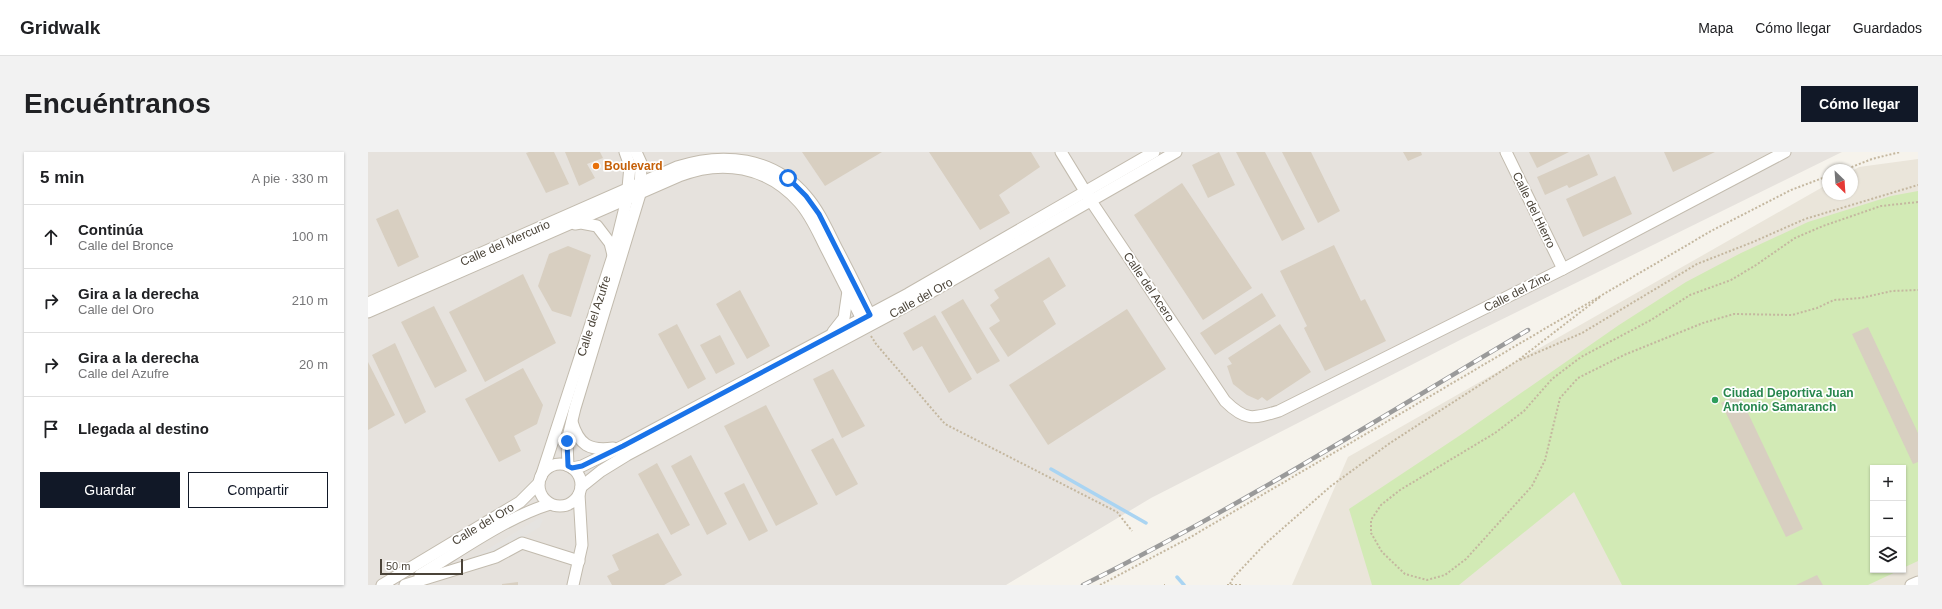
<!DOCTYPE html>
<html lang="es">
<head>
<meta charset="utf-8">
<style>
  body { margin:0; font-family:Arial,sans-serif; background:#f2f2f2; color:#202124 }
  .controls { position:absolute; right:12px; bottom:12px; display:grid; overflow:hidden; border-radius:0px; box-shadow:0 1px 3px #0004 }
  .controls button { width:36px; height:36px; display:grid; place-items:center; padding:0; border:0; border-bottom:1px solid #e0e0e0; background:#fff; color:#202124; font:20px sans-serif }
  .compass { position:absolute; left:1454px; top:12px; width:36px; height:36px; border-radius:50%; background:#fff; box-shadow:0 1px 3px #0004; rotate:155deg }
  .scale { position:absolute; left:12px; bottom:10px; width:83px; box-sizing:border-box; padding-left:4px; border:2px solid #4b4439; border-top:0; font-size:11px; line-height:14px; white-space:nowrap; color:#4b4439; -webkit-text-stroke:3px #fff; paint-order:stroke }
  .stop { position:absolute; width:12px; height:12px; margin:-9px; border:3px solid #1a73e8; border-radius:50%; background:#fff }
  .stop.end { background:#1a73e8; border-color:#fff; box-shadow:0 1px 4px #0008 }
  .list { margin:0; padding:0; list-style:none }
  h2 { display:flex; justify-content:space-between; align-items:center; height:52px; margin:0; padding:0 16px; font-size:17px }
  h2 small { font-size:13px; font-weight:400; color:#757577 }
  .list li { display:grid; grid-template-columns:26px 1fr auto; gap:12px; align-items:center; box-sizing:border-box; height:64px; padding:0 16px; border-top:1px solid #e0e0e0 }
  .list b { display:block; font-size:15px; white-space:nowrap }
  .list p { margin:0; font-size:13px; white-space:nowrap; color:#757577 }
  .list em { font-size:13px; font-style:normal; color:#757577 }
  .actions { display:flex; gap:8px; padding:12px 16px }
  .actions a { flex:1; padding:9px 0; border:1px solid #111827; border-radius:0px; text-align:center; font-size:14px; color:#111827 }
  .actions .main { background:#111827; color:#fff }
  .icon { flex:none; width:22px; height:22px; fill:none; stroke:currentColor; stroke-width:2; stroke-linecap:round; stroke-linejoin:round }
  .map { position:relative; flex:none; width:1550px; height:433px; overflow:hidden; border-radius:0px }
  header { display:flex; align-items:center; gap:24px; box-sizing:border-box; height:56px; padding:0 20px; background:#fff; border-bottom:1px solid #e0e0e0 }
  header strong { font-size:19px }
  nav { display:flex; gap:22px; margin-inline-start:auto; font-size:14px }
  .intro { display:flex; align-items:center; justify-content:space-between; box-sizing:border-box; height:96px; padding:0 24px }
  h1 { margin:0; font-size:28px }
  .button { padding:10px 18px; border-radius:0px; background:#111827; color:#fff; font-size:14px; font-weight:700 }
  main { display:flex; gap:24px; padding:0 24px }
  aside { flex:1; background:#fff; border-radius:0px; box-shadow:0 1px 3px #0004 }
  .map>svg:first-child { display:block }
</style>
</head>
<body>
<header>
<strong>Gridwalk</strong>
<nav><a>Mapa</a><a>Cómo llegar</a><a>Guardados</a></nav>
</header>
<div class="intro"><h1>Encuéntranos</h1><a class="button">Cómo llegar</a></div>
<main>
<aside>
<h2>5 min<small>A pie · 330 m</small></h2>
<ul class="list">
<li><svg class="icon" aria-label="ahead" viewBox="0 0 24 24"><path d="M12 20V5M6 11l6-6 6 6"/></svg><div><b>Continúa</b><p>Calle del Bronce</p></div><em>100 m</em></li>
<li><svg class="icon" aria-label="right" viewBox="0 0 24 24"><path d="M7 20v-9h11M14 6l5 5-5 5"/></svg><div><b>Gira a la derecha</b><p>Calle del Oro</p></div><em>210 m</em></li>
<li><svg class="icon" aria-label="right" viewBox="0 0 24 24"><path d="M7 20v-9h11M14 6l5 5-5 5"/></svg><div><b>Gira a la derecha</b><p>Calle del Azufre</p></div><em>20 m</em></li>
<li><svg class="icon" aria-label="arrive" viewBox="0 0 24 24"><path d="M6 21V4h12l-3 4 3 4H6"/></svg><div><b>Llegada al destino</b></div></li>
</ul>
<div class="actions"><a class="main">Guardar</a><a>Compartir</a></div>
</aside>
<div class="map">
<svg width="1550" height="433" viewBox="0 0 1550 433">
  <rect width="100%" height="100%" fill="#f6f3ec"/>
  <path fill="#eae5da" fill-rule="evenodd" d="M 1550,7 L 1550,433 L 924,433 L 980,305 L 1460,32 L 1460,42 L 1484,42 L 1484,19 L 1491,15 ZM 1505,316 L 1535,316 L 1535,418 L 1505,418 Z"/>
  <polygon fill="#e6e2dd" points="0,0 1474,0 1096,186 783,346 638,433 0,433"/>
  <polygon fill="#d2eab5" points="1550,39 1550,409 1535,416 1535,316 1505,316 1505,418 1532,418 1500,433 1254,433 1206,340 1091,433 1004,433 981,357 1097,280 1251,173 1318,130 1373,101 1440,70 1523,44"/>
  <polygon fill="#e5e3e0" points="171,366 175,367 172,375 119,406 105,406"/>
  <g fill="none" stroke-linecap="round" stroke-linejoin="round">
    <g stroke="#a9d4f2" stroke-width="3.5">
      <polyline points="683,317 778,371"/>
      <polyline points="809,425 816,433"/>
    </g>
  </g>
  <g fill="#d8cfc1">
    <polygon points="161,0 186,0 201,32 178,41 158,1"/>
    <polygon points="197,0 232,0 235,6 219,12 227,26 211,34"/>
    <polygon points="434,0 514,0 457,34"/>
    <polygon points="561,0 663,0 672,15 631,43 642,61 612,78"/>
    <polygon points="851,0 867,33 840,46 824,13"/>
    <polygon points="868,0 897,0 937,77 914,89"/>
    <polygon points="914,0 943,0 972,59 950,71"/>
    <polygon points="1035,0 1053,0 1054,3 1040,9"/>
    <polygon points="1161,0 1201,0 1169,16"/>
    <polygon points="1296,0 1347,0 1305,20"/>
    <polygon points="1221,2 1230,23 1201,36 1199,33 1177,43 1169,25"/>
    <polygon points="1247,24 1264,62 1215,85 1198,47"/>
    <polygon points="814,31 884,136 835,168 766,63"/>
    <polygon points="30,57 51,105 30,115 8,67"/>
    <polygon points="966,93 993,149 997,147 1018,189 957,219 936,176 939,174 912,119"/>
    <polygon points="200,94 223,103 203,165 184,159 170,134 181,102"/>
    <polygon points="681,105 698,134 675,149 688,172 640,205 621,176 632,169 622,153 631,146 626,138"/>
    <polygon points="155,122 188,191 117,230 81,160"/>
    <polygon points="372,138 402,194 379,207 348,152"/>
    <polygon points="894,141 908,164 847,203 832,181"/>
    <polygon points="595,147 632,209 609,222 573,160"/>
    <polygon points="66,154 99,219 67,236 33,170"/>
    <polygon points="759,157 798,217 680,293 641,233"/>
    <polygon points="567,163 604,227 581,241 554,194 545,199 535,181"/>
    <polygon points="309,172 338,227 320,237 290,182"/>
    <polygon points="912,172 943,220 899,249 894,245 890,248 879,243 865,232 859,214 864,212 860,206"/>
    <polygon points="1500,175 1550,281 1550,310 1545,312 1484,182"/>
    <polygon points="352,183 367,212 348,222 332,193"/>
    <polygon points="27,191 58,260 37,272 4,203"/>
    <polygon points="0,210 27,263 0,278"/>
    <polygon points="155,216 175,253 169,272 146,284 153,299 131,310 97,247"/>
    <polygon points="465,217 497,274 474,286 445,227"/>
    <polygon points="1371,242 1435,377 1418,385 1353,251"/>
    <polygon points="398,253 450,352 408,374 356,274"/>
    <polygon points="465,286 490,332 468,344 443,298"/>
    <polygon points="323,303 359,372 339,383 303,314"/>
    <polygon points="289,311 322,373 303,383 270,322"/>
    <polygon points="376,331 400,379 381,389 356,341"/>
    <polygon points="290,381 314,423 296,433 244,433 239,424 251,418 244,403"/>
    <polygon points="1449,423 1455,433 1428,433"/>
    <polygon points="150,430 150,433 134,433 134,432"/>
  </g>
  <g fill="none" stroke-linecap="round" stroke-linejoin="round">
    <g stroke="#c2bbae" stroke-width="13">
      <g id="minor">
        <path d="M 693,0 L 723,49 L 857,249 C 877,269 885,267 911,259 L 1195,117 L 1417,0"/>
        <polyline points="1138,0 1195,117"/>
        <polyline points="207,72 213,71 229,74 242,91 245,103"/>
        <path d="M 0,151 L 309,15 C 355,0 405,5 438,44 C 452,60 460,80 470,99 C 482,122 494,146 505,170"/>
        <path d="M 0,160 L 311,24 C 354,7 399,14 431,50 C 444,64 451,83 460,100 C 472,124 485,149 497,173"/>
        <polyline points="465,180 476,166 480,139"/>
        <path d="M 204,270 C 211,293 221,299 245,296"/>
        <circle cx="192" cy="333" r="21"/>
        <polyline points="200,314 199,289 207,256 272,42 273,11 268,0"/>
        <polyline points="204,316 214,314 255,294 540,142 786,0"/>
        <polyline points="173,325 245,104 259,47 262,14 257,0"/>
        <polyline points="213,335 233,319 259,303 544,151 808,0"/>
        <path d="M 52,423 C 92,399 137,366 182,352"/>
        <polyline points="14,433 152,350 171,331"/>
        <polyline points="37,433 128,405 154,391 211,409"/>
        <polyline points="205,433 214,393 211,342"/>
        <polyline points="1543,433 1550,430"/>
      </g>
    </g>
    <g stroke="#c4b79f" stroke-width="2" stroke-dasharray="2 2" stroke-linecap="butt">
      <polyline points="1476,18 1504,7 1532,0"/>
      <polyline points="1550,50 1513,54 1455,74 1427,86 1388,113 1363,128 1322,143 1283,168 1213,205 1184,227 1156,259 1127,281 1032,338 1013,353 1003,368 1003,381 1014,400 1037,422 1059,428 1077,423 1098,407 1164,334 1177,308 1192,246 1210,226 1256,203 1335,171 1366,162 1424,163 1449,156 1466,148 1493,146 1524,139 1550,138"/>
      <polyline points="503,184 508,192 577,272 749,360 764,379"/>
      <polyline points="1152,208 1214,181 1329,112 1385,90 1437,67 1550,33"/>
      <polyline points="862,432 865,426 897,392 963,334 1022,291 1149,209 1232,145"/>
      <polyline points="732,433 821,386 1343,79 1423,38 1460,24"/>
      <polyline points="796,433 797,433"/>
      <polyline points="859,433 875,433"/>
    </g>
    <use href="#minor" stroke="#fff" stroke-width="11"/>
    <g stroke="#9a9a9a" stroke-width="4.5">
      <path id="rail" d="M 715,433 C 868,357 1013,265 1160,178"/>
    </g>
    <use href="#rail" stroke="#fff" stroke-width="3" stroke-dasharray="9" stroke-linecap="butt"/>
  </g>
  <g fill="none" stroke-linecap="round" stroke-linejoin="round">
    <polyline stroke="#1a73e8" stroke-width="5" points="199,289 200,314 204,316 214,314 255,294 502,163 451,62 438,44 420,26"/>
  </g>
  <circle fill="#e8710a" stroke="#fff" stroke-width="1.5" cx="228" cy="14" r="4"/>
  <circle fill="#2e9e5b" stroke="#fff" stroke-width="1.5" cx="1347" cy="248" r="4"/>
  <g text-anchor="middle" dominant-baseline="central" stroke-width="3.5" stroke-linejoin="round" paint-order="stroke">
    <g font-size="12" font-weight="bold" fill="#c56008" stroke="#fff" text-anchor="start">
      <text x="236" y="14">Boulevard</text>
    </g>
    <g font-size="12" fill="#4b4439" stroke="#fff">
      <text transform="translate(1166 58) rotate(64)">Calle del Hierro</text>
      <text transform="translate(137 91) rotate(-24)">Calle del Mercurio</text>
      <text transform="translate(781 135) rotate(56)">Calle del Acero</text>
      <text transform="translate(1149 140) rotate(-27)">Calle del Zinc</text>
      <text transform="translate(553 146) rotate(-29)">Calle del Oro</text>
      <text transform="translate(226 164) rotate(-72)">Calle del Azufre</text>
      <text transform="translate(115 372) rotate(-31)">Calle del Oro</text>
    </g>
    <g font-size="12" font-weight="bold" fill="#27864d" stroke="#fff" text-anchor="start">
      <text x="1355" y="241">Ciudad Deportiva Juan<tspan x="1355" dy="14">Antonio Samaranch</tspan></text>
    </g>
  </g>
</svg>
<div class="controls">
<button>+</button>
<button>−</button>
<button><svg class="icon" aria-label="layers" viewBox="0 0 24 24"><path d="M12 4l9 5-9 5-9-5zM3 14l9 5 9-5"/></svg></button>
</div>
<svg class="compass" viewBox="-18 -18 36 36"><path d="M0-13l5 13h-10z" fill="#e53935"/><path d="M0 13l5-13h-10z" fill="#757577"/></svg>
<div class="scale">50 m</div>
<div class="stop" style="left:420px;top:26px"></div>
<div class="stop end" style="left:199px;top:289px"></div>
</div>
</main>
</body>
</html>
